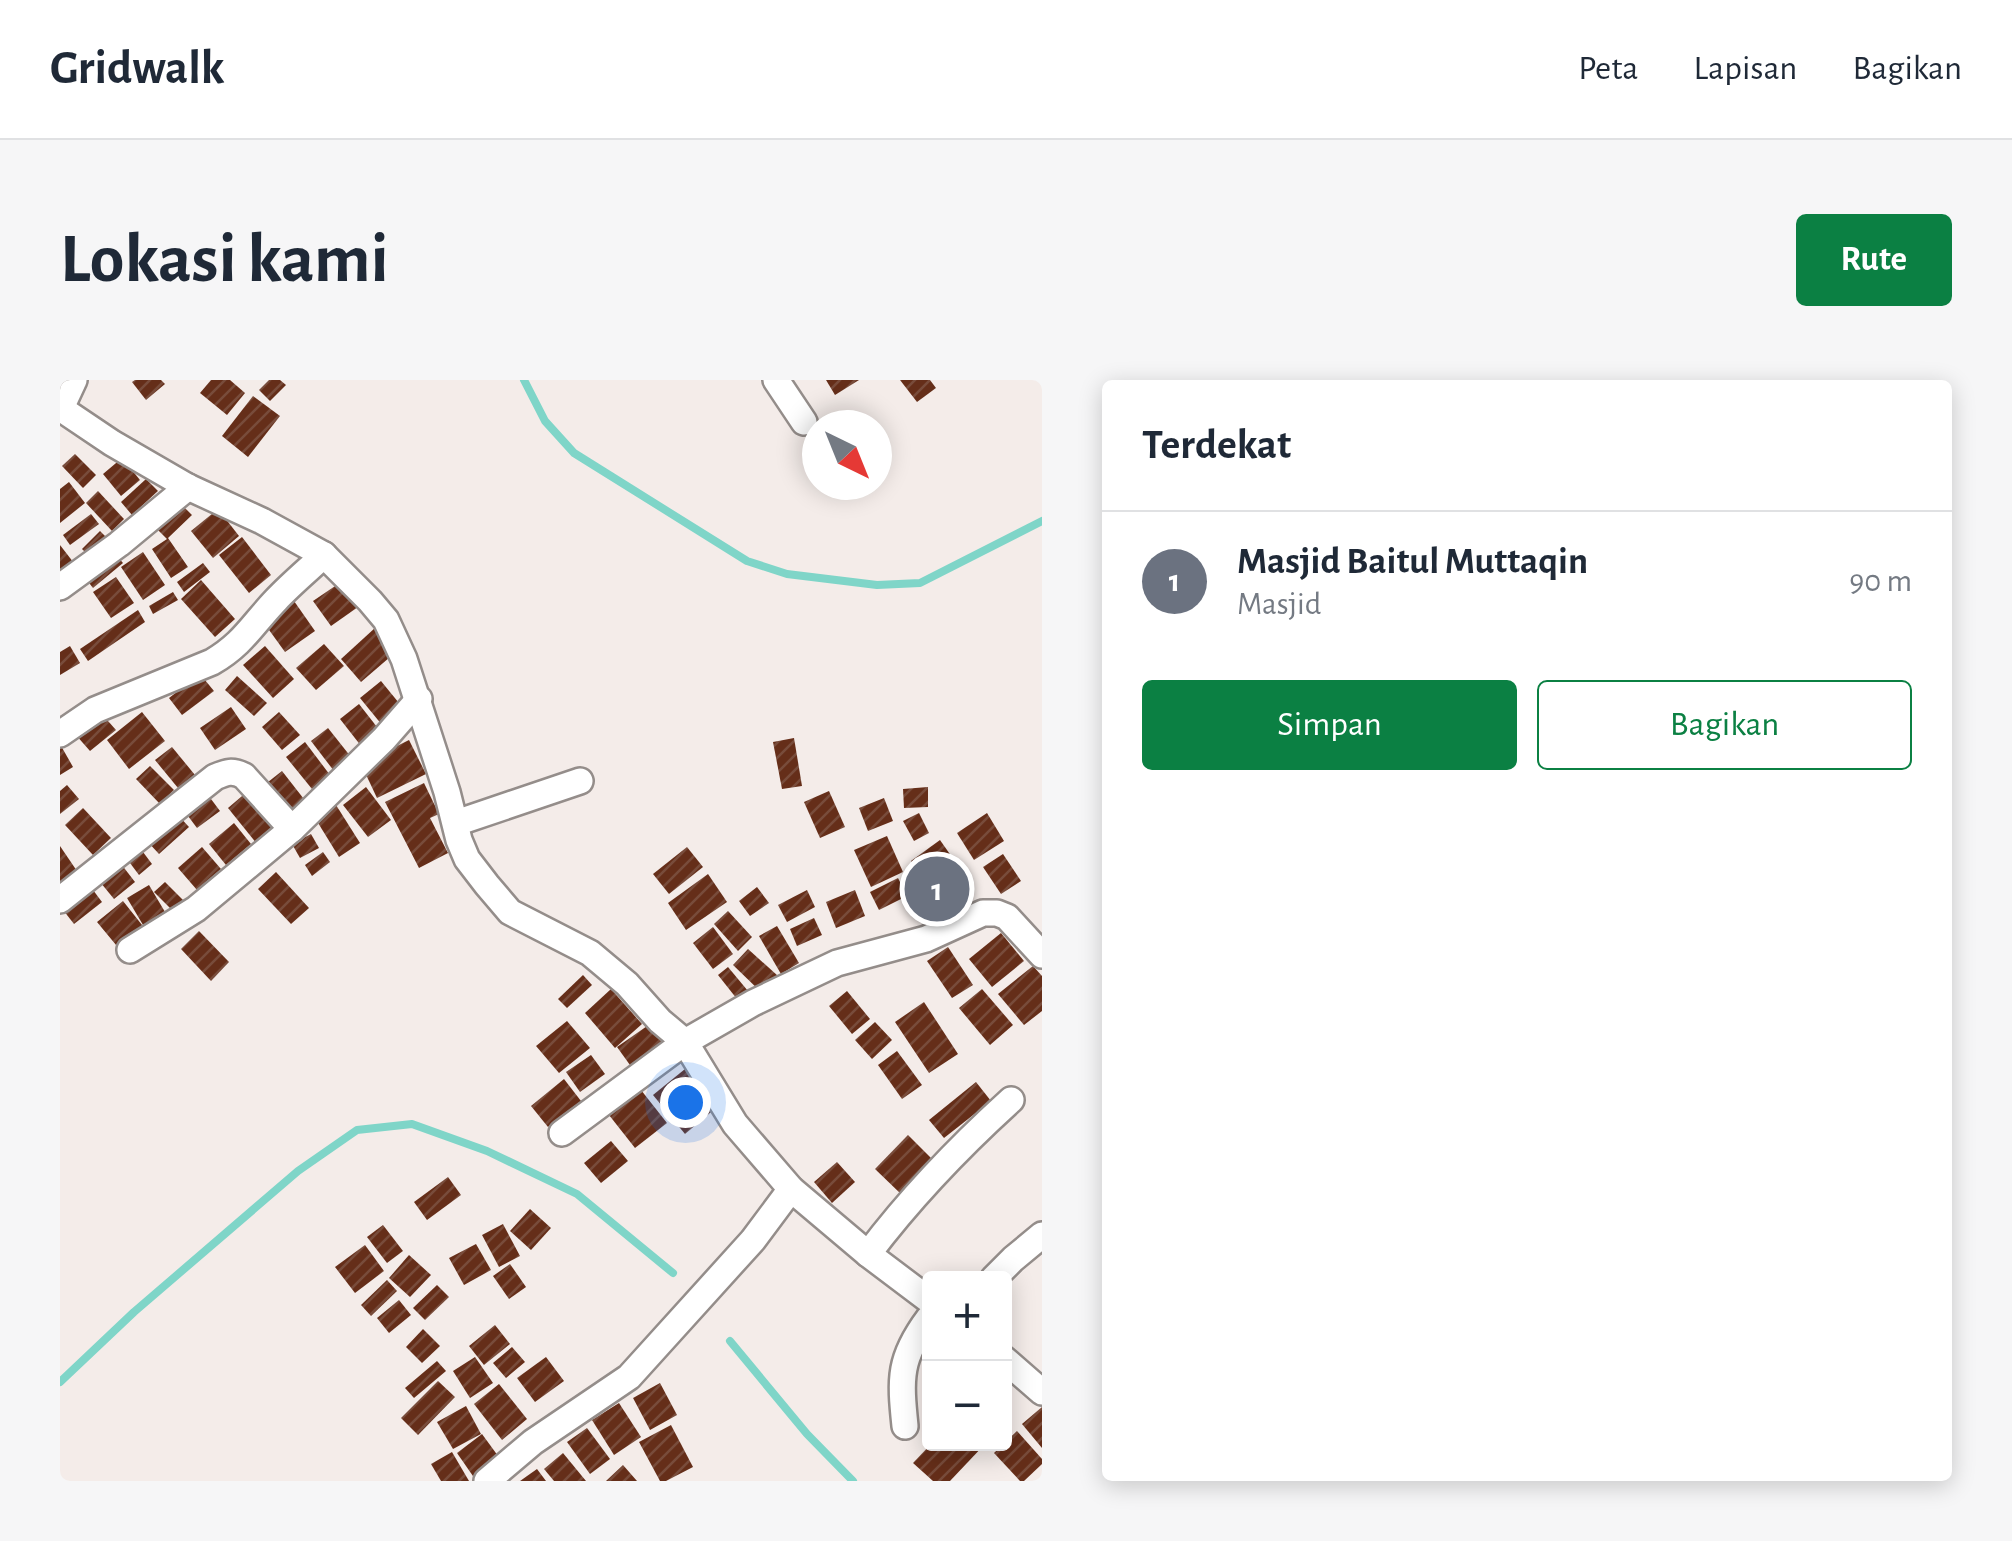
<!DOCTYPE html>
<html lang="id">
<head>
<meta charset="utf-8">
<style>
  body { margin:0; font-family:"Alegreya Sans",sans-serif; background:#f6f6f7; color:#1f2937 }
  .controls { position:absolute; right:30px; bottom:30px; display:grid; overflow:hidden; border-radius:10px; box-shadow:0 5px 25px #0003 }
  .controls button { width:90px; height:90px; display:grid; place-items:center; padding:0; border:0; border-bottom:2px solid #e0e1e3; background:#fff; color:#1f2937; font:50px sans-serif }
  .compass { position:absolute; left:742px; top:30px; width:90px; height:90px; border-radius:50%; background:#fff; box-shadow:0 5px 25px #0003; rotate:137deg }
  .you { position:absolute; left:625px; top:722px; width:35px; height:35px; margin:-25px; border:8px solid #fff; border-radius:50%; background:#1a73e8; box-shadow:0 0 0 15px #1a73e833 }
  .badge { display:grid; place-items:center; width:65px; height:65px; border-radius:50%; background:#0b8043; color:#fff; font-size:32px; font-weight:700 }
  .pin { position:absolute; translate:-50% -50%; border:5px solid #fff; box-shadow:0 2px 10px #0006 }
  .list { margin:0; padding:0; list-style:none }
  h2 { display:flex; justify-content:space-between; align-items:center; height:130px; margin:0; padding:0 40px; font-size:42px }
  h2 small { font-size:32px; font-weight:400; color:#747a83 }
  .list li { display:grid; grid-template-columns:65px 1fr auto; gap:30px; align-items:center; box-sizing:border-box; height:140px; padding:0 40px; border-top:2px solid #e0e1e3 }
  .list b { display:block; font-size:38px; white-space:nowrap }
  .list p { margin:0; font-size:32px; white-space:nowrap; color:#747a83 }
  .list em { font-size:32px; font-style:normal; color:#747a83 }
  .actions { display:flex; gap:20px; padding:30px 40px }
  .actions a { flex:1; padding:22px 0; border:2px solid #0b8043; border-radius:10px; text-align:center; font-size:35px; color:#0b8043 }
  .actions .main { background:#0b8043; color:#fff }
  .map { position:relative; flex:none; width:982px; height:1101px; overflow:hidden; border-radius:10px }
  header { display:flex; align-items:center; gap:60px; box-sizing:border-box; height:140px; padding:0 50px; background:#fff; border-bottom:2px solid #e0e1e3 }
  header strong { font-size:48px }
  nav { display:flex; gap:55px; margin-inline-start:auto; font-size:35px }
  .intro { display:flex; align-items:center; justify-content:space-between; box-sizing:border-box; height:240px; padding:0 60px }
  h1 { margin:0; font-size:70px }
  .button { padding:25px 45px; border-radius:10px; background:#0b8043; color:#fff; font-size:35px; font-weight:700 }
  main { display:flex; gap:60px; padding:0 60px }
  aside { flex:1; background:#fff; border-radius:10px; box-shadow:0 5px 25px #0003 }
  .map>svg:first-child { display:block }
</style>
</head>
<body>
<header>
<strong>Gridwalk</strong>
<nav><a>Peta</a><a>Lapisan</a><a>Bagikan</a></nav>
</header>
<div class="intro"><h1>Lokasi kami</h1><a class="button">Rute</a></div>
<main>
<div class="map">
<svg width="982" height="1101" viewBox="0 0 982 1101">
  <defs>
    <pattern id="building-hatch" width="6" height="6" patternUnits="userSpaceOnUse" patternTransform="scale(2.5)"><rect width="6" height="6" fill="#652e19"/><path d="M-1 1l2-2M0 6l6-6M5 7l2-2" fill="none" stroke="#784c3b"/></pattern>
  </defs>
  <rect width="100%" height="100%" fill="#f4ece9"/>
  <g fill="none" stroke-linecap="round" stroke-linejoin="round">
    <g stroke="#7fd5c8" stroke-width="8">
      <polyline points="464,0 485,41 514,73 687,181 727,194 817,205 860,203 982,141"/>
      <polyline points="670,961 747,1054 793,1101"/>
      <polyline points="0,1002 74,932 238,791 297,750 352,744 427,771 517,814 613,893"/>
    </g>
  </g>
  <g fill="url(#building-hatch)">
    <polygon points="75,0 101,0 105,4 86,20 72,2"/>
    <polygon points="151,0 170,0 185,13 167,35 140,13"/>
    <polygon points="209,0 220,0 226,5 210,21 199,10"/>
    <polygon points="766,0 799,0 775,15"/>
    <polygon points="840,0 870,0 876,8 857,22"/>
    <polygon points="193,16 220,36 188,77 162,56"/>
    <polygon points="15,74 36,95 23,108 2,86"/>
    <polygon points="62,78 80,100 61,116 43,94"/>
    <polygon points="86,99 98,111 72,135 61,122"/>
    <polygon points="9,102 25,123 0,143 0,109"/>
    <polygon points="38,111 64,139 52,151 26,123"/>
    <polygon points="122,125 132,135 108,158 128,187 111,198 92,169 107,159 97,149"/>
    <polygon points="158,129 179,156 153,178 131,151"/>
    <polygon points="31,134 39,144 10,165 3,155"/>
    <polygon points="40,151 48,159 30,177 22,169"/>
    <polygon points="182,157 211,195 189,213 159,175"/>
    <polygon points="0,165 17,187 0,196"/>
    <polygon points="83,172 105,205 83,220 61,187"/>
    <polygon points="56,175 63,183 33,208 26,199"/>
    <polygon points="143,183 150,192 124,212 117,202"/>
    <polygon points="56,197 74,223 51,238 33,212"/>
    <polygon points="141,200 175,239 155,257 121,219"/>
    <polygon points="281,202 298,227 271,246 253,221"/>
    <polygon points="113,212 118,220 93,234 89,226"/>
    <polygon points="234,221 255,251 225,272 204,243"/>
    <polygon points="78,230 85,242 28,281 20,269"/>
    <polygon points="316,247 337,271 301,302 281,279"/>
    <polygon points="264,264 284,286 256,310 236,288"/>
    <polygon points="10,266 20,283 0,295 0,272"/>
    <polygon points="205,266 234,299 213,318 183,285"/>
    <polygon points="140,294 154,311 122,335 109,318"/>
    <polygon points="177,296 207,323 194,336 165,310"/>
    <polygon points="321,301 343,328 322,345 300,318"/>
    <polygon points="299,324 324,356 305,371 280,339"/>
    <polygon points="171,327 186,349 155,370 140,348"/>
    <polygon points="40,332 56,350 30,371 15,354"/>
    <polygon points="82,332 105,361 69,389 47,360"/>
    <polygon points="219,332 240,355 222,370 202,347"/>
    <polygon points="268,348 291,377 274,391 251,361"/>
    <polygon points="734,358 742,406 722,409 713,362"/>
    <polygon points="349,360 366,394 317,418 301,384"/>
    <polygon points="245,362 270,395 252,409 226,377"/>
    <polygon points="0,364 13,387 0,395"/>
    <polygon points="112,367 135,395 118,408 95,380"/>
    <polygon points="90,386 114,410 100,424 76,399"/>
    <polygon points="222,391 247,423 227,438 203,406"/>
    <polygon points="364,403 379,434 370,438 388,473 359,488 325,422"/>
    <polygon points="7,405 19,419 0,434 0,411"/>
    <polygon points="306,407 331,440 308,457 283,425"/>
    <polygon points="868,407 868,427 844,428 843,409"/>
    <polygon points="145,411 160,431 137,448 122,428"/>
    <polygon points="188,411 217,447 197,464 168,428"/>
    <polygon points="769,411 785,447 760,458 744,422"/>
    <polygon points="824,418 833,441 808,451 799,428"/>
    <polygon points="276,425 300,463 279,477 255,438"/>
    <polygon points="23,428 51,458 33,475 5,445"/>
    <polygon points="859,433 869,453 854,461 843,441"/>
    <polygon points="927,433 944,461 914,480 897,453"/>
    <polygon points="117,434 129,447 99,474 87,461"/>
    <polygon points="174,443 191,464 166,485 149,464"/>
    <polygon points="251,454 259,468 240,478 232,464"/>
    <polygon points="827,456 843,492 811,507 794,470"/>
    <polygon points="880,460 894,480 864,501 851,481"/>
    <polygon points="77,464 92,484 79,495 64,475"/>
    <polygon points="0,466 19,494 0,507"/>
    <polygon points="142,467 161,489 137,510 118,488"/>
    <polygon points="627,467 643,487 609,514 593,494"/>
    <polygon points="263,472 270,482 252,496 245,485"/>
    <polygon points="943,474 961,501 941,514 923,487"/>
    <polygon points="58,480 75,502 54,519 36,497"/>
    <polygon points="216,492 249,528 231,544 198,509"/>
    <polygon points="648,494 667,522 626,550 608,523"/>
    <polygon points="838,498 847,516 819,530 810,512"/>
    <polygon points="27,502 42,522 14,544 0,526"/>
    <polygon points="105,502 128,525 117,535 94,512"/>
    <polygon points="89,505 108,537 61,571 37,542 63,521 86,550 67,518"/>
    <polygon points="697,507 709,523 690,536 679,521"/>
    <polygon points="747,510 755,527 727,542 718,525"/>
    <polygon points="795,510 805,536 776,548 766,522"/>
    <polygon points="668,531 692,557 678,571 654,544"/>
    <polygon points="754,538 762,555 737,566 730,549"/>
    <polygon points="717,546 739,583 721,594 699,556"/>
    <polygon points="653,547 673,574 653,589 633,563"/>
    <polygon points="139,551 169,582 151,601 121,569"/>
    <polygon points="941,553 964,581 932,607 909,579"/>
    <polygon points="888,567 913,605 892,618 867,581"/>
    <polygon points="688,569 718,596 702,613 673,585"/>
    <polygon points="973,586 982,596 982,631 964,645 938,614"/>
    <polygon points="668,587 688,611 677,619 658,595"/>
    <polygon points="523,595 532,605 507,628 498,619"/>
    <polygon points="551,609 582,644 555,668 525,633"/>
    <polygon points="922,609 953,645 930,665 899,628"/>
    <polygon points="787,611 810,639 792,654 769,626"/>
    <polygon points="864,622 898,674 869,693 835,642"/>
    <polygon points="507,641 530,668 499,693 476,666"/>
    <polygon points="815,642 832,660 812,679 795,660"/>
    <polygon points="590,644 607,669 575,692 557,667"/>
    <polygon points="837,671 862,705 842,719 818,685"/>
    <polygon points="531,675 545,694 520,712 506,692"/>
    <polygon points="625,689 657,727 625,754 593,715"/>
    <polygon points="504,699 521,721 488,747 471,726"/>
    <polygon points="916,702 931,721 884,758 869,740"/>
    <polygon points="581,710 607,743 575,768 549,735"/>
    <polygon points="848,755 875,782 842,815 815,789"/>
    <polygon points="551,761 568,781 541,803 524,783"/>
    <polygon points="777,782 795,802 772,823 754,802"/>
    <polygon points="388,797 401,815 367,840 354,822"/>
    <polygon points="470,829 491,848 471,870 450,851"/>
    <polygon points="443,844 460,876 439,887 422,855"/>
    <polygon points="323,845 343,871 327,883 307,857"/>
    <polygon points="416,864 431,890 404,905 389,878"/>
    <polygon points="305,865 324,891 295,913 275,887"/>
    <polygon points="349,875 371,895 350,917 329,898"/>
    <polygon points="450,884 466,907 449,919 433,896"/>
    <polygon points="327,900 337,911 311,936 301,925"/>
    <polygon points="377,905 389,917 365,940 353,928"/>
    <polygon points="339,920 351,935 329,953 317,938"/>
    <polygon points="435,945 450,964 424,985 409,966"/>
    <polygon points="363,949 380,966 362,983 346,967"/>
    <polygon points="452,967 465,982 446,998 433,983"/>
    <polygon points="415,977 433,1003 410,1018 393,991"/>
    <polygon points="486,977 504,1001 475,1022 457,998"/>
    <polygon points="377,981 386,991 354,1018 345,1008"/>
    <polygon points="378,1001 395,1017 358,1055 341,1038"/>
    <polygon points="600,1003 617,1035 590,1050 573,1018"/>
    <polygon points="439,1004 467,1039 442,1060 414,1024"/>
    <polygon points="559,1023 581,1057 554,1075 532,1040"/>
    <polygon points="406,1026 421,1054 393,1069 377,1042"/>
    <polygon points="982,1027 982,1068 962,1044"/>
    <polygon points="611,1045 633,1087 606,1101 600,1101 579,1062"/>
    <polygon points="527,1048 550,1079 530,1094 507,1062"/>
    <polygon points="957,1051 982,1079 982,1084 964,1101 960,1101 934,1073"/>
    <polygon points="422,1054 441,1080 415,1099 397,1073"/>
    <polygon points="871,1064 925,1064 890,1101 873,1101 853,1083"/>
    <polygon points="392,1072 409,1101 381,1101 371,1084"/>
    <polygon points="503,1073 526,1101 494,1101 484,1089"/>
    <polygon points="563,1085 577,1101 546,1101"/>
    <polygon points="477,1089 486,1101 460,1101"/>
  </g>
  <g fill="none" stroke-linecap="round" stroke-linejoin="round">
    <g stroke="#948d8a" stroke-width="30">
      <g id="street">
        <polyline points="716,0 744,42"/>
        <polyline points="0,28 52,63 128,107 202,141 264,175 310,221 326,240 344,279 387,412 399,460 407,479 427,505 450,532 530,573 567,604 600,641 625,662 675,744 731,809 808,874 869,920"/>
        <polyline points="1,28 14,0"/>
        <polyline points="0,207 59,164 128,107"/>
        <path d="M 0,354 L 35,330 L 152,282 C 183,264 192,245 216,220 C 231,204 248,190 264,175"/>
        <polyline points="396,443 520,401"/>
        <path d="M 0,520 L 155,397 C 167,392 172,390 184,396 L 232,449"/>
        <polyline points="70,570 136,529 232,449 324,359 359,319"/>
        <polyline points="502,753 625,662 693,623 777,583 866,559 923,533 937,533 947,537 982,575"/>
        <path d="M 808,874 C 851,817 898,768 951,720"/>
        <polyline points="934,898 953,879 982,855"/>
        <polyline points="944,979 982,1012"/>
        <path d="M 845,1046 C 840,998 839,978 869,938"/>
        <polyline points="427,1101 473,1062 569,997 693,860 731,809"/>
      </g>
    </g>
    <use href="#street" stroke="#fff" stroke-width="25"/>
  </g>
</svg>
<div class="controls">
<button>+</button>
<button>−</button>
</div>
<svg class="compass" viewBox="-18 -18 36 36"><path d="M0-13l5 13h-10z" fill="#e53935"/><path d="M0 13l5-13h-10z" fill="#747a83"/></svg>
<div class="you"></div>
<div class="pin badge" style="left:877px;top:509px;background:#6b7280">1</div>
</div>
<aside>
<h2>Terdekat<small></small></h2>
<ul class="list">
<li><span class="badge" style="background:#6b7280">1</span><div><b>Masjid Baitul Muttaqin</b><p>Masjid</p></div><em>90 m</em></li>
</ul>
<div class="actions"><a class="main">Simpan</a><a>Bagikan</a></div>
</aside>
</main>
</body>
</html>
